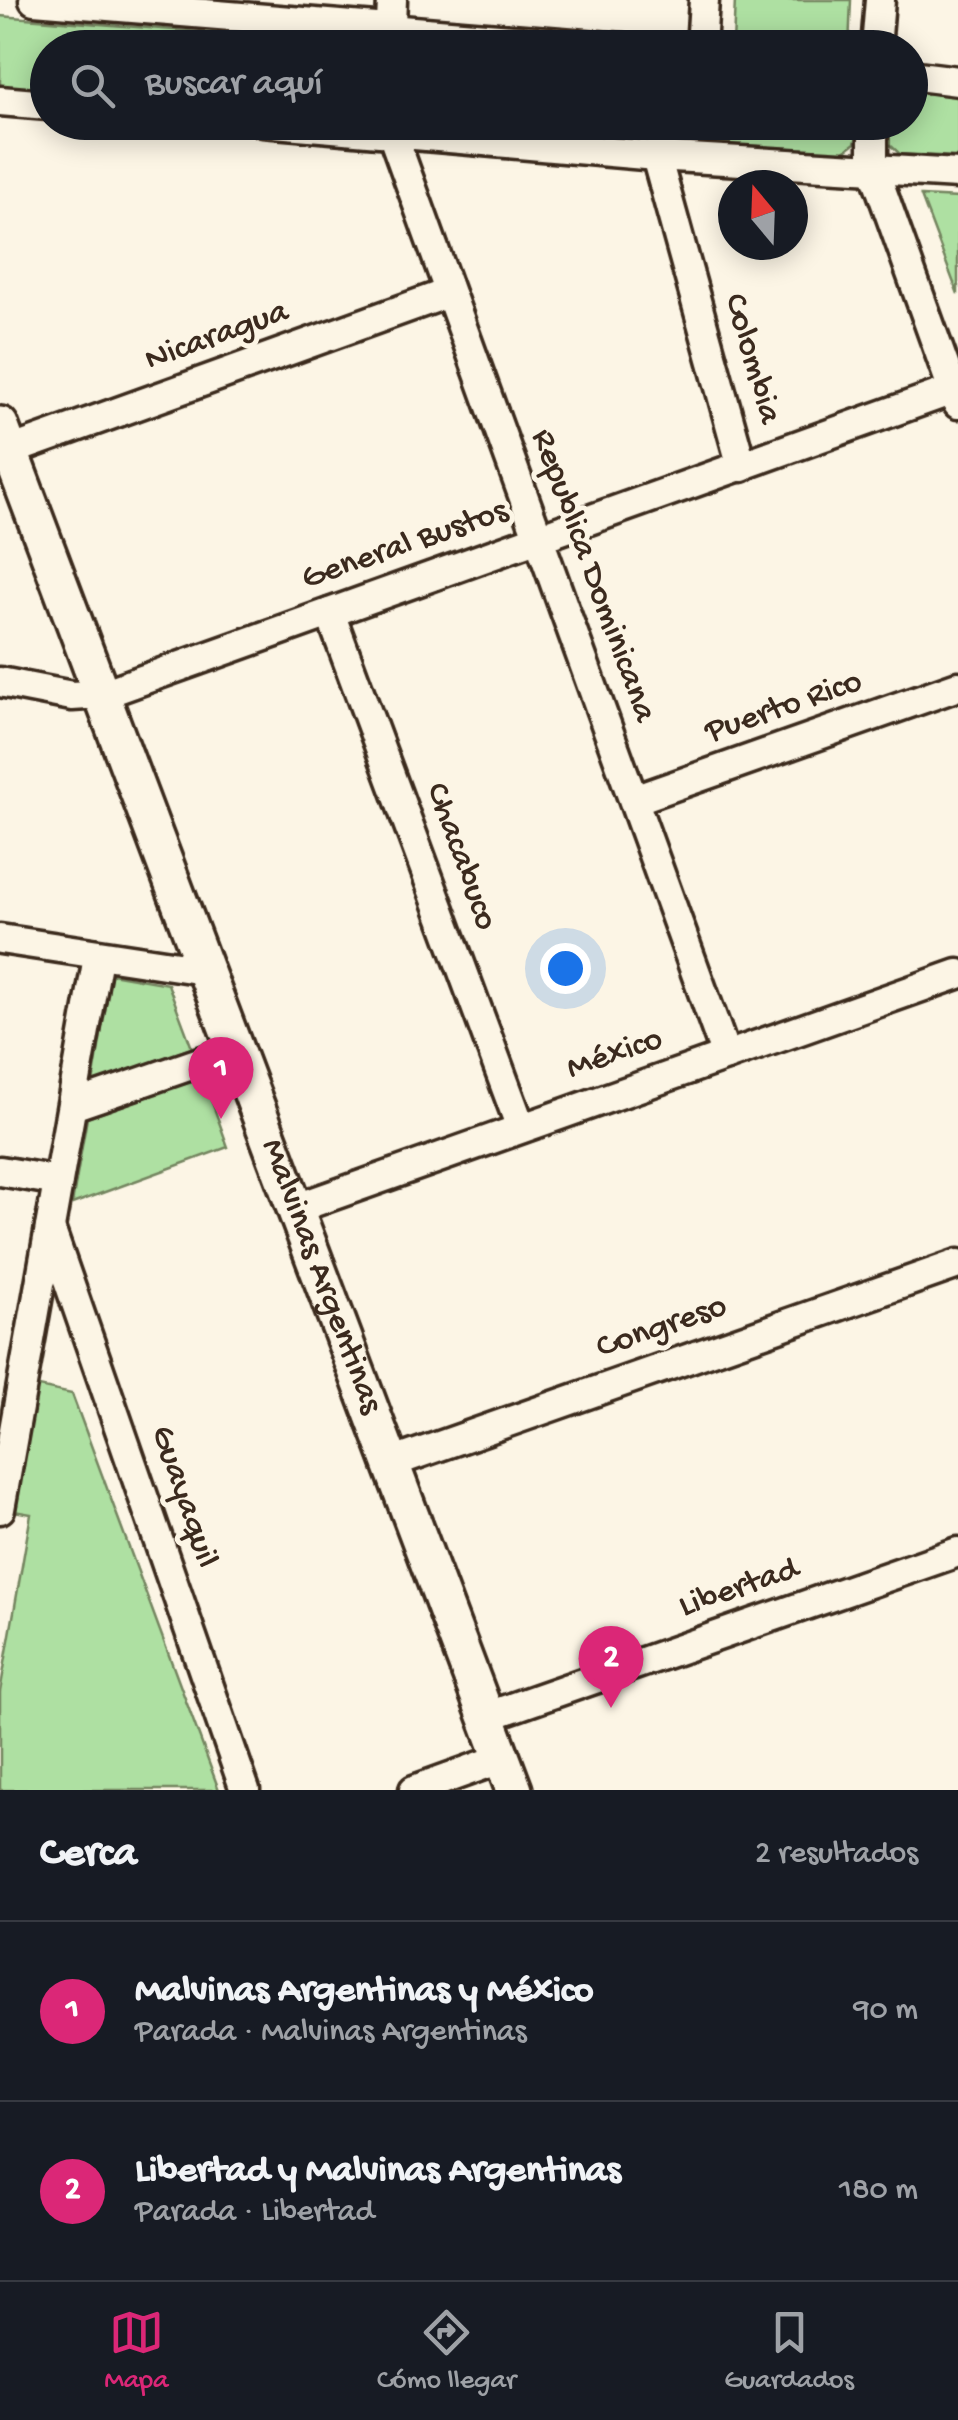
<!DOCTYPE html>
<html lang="es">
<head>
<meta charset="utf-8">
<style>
  body { margin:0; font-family:"Gochi Hand",sans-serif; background:#20242c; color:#f1f3f6 }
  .compass { position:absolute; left:718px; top:170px; width:90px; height:90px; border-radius:50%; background:#171b24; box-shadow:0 5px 25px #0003; rotate:341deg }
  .you { position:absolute; left:565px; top:968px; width:35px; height:35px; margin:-25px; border:8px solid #fff; border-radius:50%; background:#1a73e8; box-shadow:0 0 0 15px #1a73e833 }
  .badge { display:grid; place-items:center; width:65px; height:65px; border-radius:50%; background:#db2777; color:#fff; font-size:32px; font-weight:700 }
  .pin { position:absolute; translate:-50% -82px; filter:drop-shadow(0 2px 5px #0008) }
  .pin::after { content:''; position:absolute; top:52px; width:35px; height:30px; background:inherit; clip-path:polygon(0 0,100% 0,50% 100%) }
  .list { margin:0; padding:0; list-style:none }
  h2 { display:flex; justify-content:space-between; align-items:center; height:130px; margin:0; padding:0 40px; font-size:42px }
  h2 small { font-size:32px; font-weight:400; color:#9ea1a6 }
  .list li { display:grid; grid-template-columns:65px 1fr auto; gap:30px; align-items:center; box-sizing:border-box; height:180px; padding:0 40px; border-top:2px solid #363941 }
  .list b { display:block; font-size:38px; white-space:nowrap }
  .list p { margin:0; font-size:32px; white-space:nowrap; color:#9ea1a6 }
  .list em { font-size:32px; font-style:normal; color:#9ea1a6 }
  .icon { flex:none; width:55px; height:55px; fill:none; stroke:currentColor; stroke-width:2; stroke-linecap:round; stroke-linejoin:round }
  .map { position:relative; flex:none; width:958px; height:1790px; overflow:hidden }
  .search { position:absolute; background:#171b24; box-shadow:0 5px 25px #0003; left:30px; right:30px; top:30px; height:110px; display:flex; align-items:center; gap:25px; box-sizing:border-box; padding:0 35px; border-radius:55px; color:#9ea1a6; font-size:38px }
  .sheet { height:490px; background:#171b24 }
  nav { display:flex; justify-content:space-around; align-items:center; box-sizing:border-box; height:140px; border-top:2px solid #363941; background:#171b24; font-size:28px; color:#9ea1a6 }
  nav a { display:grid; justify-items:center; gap:5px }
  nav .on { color:#db2777 }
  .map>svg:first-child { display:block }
</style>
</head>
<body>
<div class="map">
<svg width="958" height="1790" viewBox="0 0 958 1790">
  <rect width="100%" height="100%" fill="#fcf5e5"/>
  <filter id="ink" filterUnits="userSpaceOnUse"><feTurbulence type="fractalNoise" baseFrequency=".01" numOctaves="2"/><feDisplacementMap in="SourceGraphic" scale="20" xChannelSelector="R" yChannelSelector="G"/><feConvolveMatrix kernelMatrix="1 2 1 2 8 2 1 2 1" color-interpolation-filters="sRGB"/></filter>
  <g filter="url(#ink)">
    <g fill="#aee0a2" stroke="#748560" stroke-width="2.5">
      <polygon points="735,0 851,0 849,47 733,44"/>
      <polygon points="0,16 335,43 338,47 48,48 47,90 0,86"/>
      <polygon points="911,92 958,96 958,157 900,154 889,144 889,123 910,122"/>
      <polygon points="416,123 861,123 855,143 839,155 418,131"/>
      <polygon points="921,196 958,198 958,294"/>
      <polygon points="111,974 168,984 192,1048 93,1083"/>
      <polygon points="203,1077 228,1147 72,1204 87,1118"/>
      <polygon points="34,1386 72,1394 219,1790 0,1790 0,1692 31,1514 8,1510"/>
    </g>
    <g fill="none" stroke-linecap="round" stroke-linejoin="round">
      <g stroke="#3b2a1e" stroke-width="35">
        <g id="minor">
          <polyline points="34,0 623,48"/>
          <polyline points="390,48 392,0"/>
          <polyline points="701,48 704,0"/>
          <polyline points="876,48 880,0"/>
          <polyline points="910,75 958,81"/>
          <polyline points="0,101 48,105"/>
          <polyline points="263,122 656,156 958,174"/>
          <polyline points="388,122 726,1056"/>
          <polyline points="873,122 873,167 958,404"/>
          <polyline points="656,156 742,467"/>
          <polyline points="10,451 448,293"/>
          <polyline points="330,613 521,1128"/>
          <polyline points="0,682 72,696 103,694 958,388"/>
          <polyline points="634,800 958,686"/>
          <polyline points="0,939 204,970"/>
          <polyline points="72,1106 235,1050"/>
          <polyline points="0,1171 58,1181"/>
          <polyline points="297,1208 958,974"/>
          <polyline points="50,1228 245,1790"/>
          <polyline points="391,1463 958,1264"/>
          <polyline points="0,1509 98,957"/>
          <polyline points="488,1716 958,1552"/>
          <polyline points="414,1790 503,1758"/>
        </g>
      </g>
      <g stroke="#3b2a1e" stroke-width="42">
        <g id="tertiary">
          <path id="s1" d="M 0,425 L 514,1790"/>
        </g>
      </g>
      <use href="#minor" stroke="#fcf5e5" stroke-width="28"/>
      <use href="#tertiary" stroke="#fcf5e5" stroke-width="35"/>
    </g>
  </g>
  <g text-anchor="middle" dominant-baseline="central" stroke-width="10" stroke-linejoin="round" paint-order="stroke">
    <g font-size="35" fill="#3b2a1e" stroke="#fcf5e5">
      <text transform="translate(217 337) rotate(-20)">Nicaragua</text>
      <text transform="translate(751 359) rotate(74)">Colombia</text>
      <text transform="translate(405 546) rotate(-19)">General Bustos</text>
      <text transform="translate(592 576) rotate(70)">Republica Dominicana</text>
      <text transform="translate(784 708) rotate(-19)">Puerto Rico</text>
      <text transform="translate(460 857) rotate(70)">Chacabuco</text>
      <text transform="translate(615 1055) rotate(-19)">México</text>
      <text stroke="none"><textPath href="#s1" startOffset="910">Malvinas Argentinas</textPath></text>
      <text transform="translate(662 1328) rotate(-19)">Congreso</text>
      <text transform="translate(183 1497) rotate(71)">Guayaquil</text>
      <text transform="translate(739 1589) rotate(-19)">Libertad</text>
    </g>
  </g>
</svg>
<svg class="compass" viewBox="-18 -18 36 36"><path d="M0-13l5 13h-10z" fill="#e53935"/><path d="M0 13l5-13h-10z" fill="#9ea1a6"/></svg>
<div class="you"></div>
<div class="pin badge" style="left:221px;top:1119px">1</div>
<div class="pin badge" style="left:611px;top:1708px">2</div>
<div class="search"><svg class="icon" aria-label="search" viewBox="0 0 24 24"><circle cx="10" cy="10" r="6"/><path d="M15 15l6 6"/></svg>Buscar aquí</div>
</div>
<section class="sheet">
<h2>Cerca<small>2 resultados</small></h2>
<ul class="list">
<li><span class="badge">1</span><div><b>Malvinas Argentinas y México</b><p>Parada · Malvinas Argentinas</p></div><em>90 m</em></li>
<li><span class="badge">2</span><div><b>Libertad y Malvinas Argentinas</b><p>Parada · Libertad</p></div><em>180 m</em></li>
</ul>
</section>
<nav>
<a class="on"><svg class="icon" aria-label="map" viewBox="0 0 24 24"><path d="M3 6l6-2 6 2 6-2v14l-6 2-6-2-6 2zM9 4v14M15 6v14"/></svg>Mapa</a>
<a><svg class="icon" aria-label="directions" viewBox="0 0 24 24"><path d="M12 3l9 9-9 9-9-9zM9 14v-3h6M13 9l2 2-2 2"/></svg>Cómo llegar</a>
<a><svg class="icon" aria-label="saved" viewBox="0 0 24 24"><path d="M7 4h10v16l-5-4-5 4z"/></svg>Guardados</a>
</nav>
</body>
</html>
